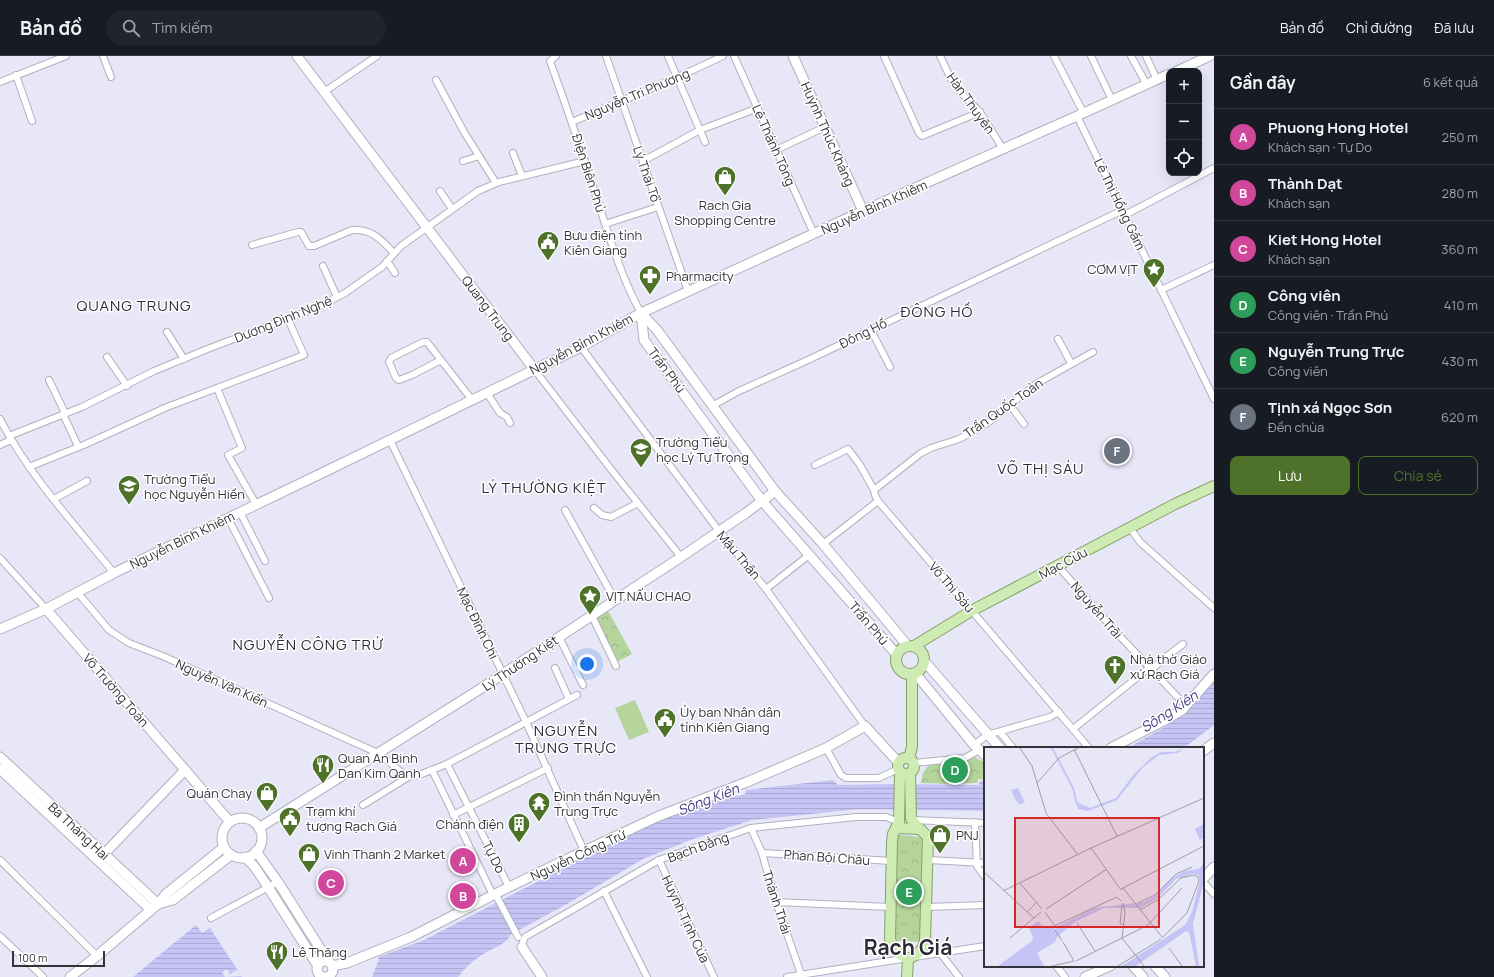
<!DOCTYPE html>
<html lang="vi">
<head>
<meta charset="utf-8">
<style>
  body { margin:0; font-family:Manrope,sans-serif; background:#20242c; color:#f1f3f6 }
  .controls { position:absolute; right:12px; top:12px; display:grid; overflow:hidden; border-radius:8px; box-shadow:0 4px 16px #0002 }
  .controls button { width:36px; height:36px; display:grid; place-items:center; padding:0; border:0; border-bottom:1px solid #363941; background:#171b24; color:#f1f3f6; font:20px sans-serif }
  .scale { position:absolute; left:12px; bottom:10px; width:93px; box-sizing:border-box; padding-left:4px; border:2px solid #333339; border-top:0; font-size:11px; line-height:14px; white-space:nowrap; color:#333339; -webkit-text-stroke:3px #fff; paint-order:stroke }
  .you { position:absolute; left:587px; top:608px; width:14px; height:14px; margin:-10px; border:3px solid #fff; border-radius:50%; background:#1a73e8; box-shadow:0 0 0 6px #1a73e833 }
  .badge { display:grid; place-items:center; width:26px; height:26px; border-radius:50%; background:#4f722a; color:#fff; font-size:13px; font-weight:700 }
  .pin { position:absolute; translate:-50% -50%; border:2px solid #fff; box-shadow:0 1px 4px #0006 }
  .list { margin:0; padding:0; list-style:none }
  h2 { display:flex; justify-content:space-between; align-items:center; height:52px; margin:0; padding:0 16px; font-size:17px }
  h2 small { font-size:13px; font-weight:400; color:#9ea1a6 }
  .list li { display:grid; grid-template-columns:26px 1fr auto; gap:12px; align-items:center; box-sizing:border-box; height:56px; padding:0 16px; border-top:1px solid #363941 }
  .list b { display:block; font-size:15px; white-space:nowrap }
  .list p { margin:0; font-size:13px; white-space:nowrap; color:#9ea1a6 }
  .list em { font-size:13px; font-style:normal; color:#9ea1a6 }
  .actions { display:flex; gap:8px; padding:12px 16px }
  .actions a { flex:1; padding:9px 0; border:1px solid #4f722a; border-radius:8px; text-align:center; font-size:14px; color:#4f722a }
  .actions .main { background:#4f722a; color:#fff }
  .icon { flex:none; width:22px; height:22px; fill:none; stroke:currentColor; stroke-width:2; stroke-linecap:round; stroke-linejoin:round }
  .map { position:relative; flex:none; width:1214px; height:921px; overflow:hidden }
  header { display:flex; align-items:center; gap:24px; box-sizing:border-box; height:56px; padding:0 20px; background:#171b24; border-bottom:1px solid #363941 }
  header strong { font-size:19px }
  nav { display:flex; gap:22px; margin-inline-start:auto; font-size:14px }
  .search { width:280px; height:36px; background:#20242c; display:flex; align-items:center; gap:10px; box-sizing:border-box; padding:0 14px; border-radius:22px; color:#9ea1a6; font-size:15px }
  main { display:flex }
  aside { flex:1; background:#171b24 }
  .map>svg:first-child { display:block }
</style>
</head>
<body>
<header>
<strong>Bản đồ</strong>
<div class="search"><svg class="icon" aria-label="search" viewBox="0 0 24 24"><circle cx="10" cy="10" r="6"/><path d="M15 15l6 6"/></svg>Tìm kiếm</div>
<nav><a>Bản đồ</a><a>Chỉ đường</a><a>Đã lưu</a></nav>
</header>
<main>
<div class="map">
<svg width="1214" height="921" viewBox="0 0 1214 921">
  <defs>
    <pattern id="forest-crowns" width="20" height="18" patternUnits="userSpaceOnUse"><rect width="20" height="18" fill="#b5d49b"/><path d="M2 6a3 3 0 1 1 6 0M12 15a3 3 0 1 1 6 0" fill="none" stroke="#9cb686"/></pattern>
    <pattern id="water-rules" width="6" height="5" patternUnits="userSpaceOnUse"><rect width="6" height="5" fill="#c6c3f5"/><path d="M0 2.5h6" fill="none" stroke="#aba8d3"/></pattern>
  </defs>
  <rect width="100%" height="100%" fill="#e7e7f7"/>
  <polygon fill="#b5d49b" points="635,644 649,676 629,684 615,652"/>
  <g fill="url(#forest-crowns)">
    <polygon points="608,555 632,598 617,606 596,563"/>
    <path d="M 975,701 L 985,707 L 985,723 L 978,723 L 977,727 L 949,728 L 921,727 L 923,717 L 928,710 C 944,706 960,705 975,701 Z"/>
    <polygon points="898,779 924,781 922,886 899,885 894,883 894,782"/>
  </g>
  <g fill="url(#water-rules)">
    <polygon points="1214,626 1214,669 1184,692 1128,692 1163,672 1184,658"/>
    <path d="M 833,724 L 838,729 L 893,728 L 979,729 L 980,725 L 985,725 L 985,755 L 860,753 L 752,764 L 693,783 L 643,803 L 567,848 L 510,879 C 507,888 493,892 485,897 C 474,904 465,911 458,921 L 372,921 L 379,903 L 378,901 L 424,884 L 669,758 L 729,741 L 743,739 L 746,737 L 746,734 Z"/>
    <polygon points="196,869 202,877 210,872 242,921 133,921"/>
  </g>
  <polygon fill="#e7e7f7" points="227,913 230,918 237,914 241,920 225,921 222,916"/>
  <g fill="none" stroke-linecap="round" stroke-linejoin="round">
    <g stroke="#b1b0c0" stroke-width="8">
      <g id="street">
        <polyline points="103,0 111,21"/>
        <path d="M 556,0 L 550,5 L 551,8 C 568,54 583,100 598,146 C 610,183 622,223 641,257"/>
        <polyline points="606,0 688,235"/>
        <polyline points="668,0 705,86"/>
        <polyline points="734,0 814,178"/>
        <polyline points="884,0 919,77 922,80 980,56"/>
        <polyline points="940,0 951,23 962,38 980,56 1003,93"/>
        <polyline points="1054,0 1084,58"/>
        <polyline points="1091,0 1112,44"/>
        <polyline points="1131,0 1147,29"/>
        <polyline points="1146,0 1157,24"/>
        <polyline points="16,19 32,65"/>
        <polyline points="436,24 464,76 496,127"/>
        <polyline points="0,26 66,0"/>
        <polyline points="324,36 377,0"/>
        <polyline points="1077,60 1214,343"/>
        <polyline points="572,66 676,22 723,0"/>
        <polyline points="776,94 825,71"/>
        <polyline points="513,97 522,120"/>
        <polyline points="463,105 479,100"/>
        <polyline points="643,105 700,74 758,52"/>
        <polyline points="440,135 452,153"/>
        <polyline points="1125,159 1214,112"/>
        <polyline points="605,168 658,151"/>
        <path d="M 252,189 L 298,176 L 301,176 L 309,190 L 314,190 L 352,174 C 373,173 380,183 394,197"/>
        <polyline points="387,205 395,217"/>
        <polyline points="323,210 337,241"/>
        <polyline points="1161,234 1214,209"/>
        <polyline points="871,274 890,311"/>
        <polyline points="167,276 184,303"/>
        <polyline points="1058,283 1071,307"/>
        <polyline points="581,291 719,475 766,533 865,670"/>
        <polyline points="107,301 127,330"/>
        <polyline points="441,304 412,319 399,324 396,322 389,306 391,302 423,286 427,286 472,344"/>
        <polyline points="534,313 610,412 681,501"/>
        <polyline points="49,324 65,357"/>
        <polyline points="217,332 242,392 228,399 256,448"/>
        <polyline points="487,337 500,357 507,361 510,367"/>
        <polyline points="1010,349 1024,368"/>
        <polyline points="712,350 737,336 808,304 1123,154"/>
        <polyline points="63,358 78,390"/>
        <path d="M 0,363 C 28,418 75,469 114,517"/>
        <polyline points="9,380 82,351 154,315 210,292 316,252 345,237 382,211 401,190 478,135 499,126 585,105"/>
        <polyline points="390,384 526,666 584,795"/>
        <polyline points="0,389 11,384"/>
        <polyline points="815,409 848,393 860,409 874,434 875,439 878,445 1089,692"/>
        <polyline points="29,411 86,388 167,351 304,299 288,263"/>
        <polyline points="874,434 921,397 931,392 959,383 974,375 989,366 1036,328 1093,296"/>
        <polyline points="54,443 87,425"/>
        <polyline points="594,452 602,459 611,461 638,447"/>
        <polyline points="565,454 615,544"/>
        <polyline points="240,456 265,505"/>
        <polyline points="228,462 269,542"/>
        <polyline points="1130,472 1140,486 1214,552"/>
        <polyline points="823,488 878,445"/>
        <polyline points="0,502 46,553"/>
        <polyline points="1058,510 1115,575 1186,650"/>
        <polyline points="766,533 809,499"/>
        <polyline points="78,537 109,574 129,587 165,601 380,698 402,717 410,720 419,719 447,708 577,639"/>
        <polyline points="592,560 616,610"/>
        <polyline points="559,581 583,629"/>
        <polyline points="555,612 569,643"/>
        <polyline points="1151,614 1162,604 1183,588"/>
        <polyline points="1073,673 1149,612"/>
        <polyline points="1000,676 1013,692"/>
        <polyline points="974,689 987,679 1050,661 1059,656"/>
        <polyline points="826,692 841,719 846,722 879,722 898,713"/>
        <polyline points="914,707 965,702 979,694"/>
        <polyline points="447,708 509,831"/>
        <polyline points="432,714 493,839"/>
        <polyline points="363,749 410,720"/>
        <polyline points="453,759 548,712"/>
        <polyline points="912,764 985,767"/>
        <polyline points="975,766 977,810 985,821"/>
        <polyline points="751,772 762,797 776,846 802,921"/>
        <polyline points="762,797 891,805"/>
        <polyline points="0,804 97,900"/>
        <polyline points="659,804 714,921"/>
        <polyline points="928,804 985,807"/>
        <polyline points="1203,826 1214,838"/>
        <polyline points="604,835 647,921"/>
        <polyline points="498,843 518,881"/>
        <polyline points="776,846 890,851"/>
        <polyline points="927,851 985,849"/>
        <polyline points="211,862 278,826"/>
        <polyline points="0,880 43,921"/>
        <polyline points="522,891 523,885 525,881 659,804 751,772 856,761 886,761 899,766"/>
        <polyline points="941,898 959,921"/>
        <polyline points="1056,910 1065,921"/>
        <polyline points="787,921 985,890"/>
      </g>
    </g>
    <g stroke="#b1b0c0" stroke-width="11">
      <g id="secondary">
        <polyline points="297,0 534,313"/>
        <polyline points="793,0 863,155"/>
        <polyline points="1177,15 1210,0"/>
        <polyline points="641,257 644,284 762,445 897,599"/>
        <polyline points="641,257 657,274 775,435 823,488 907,589"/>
        <polyline points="46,553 230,766"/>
        <polyline points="0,573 46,553 114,517 320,418 581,291 641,257 863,155 1077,60 1169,18"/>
        <polyline points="925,606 1000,692"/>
        <polyline points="915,617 974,689 985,699"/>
        <polyline points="1111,692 1163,665 1182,654 1214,618"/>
        <polyline points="1203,695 1214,687"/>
        <polyline points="0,701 158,848"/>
        <polyline points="0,713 151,854"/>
        <circle cx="242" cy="782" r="20"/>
        <polyline points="259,772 477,635 681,501 746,457 775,435"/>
        <polyline points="256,795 278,826 328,905"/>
        <polyline points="104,798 185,714"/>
        <polyline points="245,801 254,810 268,831 318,910"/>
        <polyline points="1203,823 1214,811"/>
        <polyline points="158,848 173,844 231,799"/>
        <polyline points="522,891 542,921"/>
        <circle cx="325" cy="913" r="8"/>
        <polyline points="332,910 347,907 411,881 509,831 584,795 659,760 747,726 826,692 865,670 898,706"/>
        <polyline points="1133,910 1143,921"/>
        <polyline points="1155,910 1165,921"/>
        <polyline points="70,921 97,900 158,848 166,838 224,791"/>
        <polyline points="1085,921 1110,910"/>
      </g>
    </g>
    <g stroke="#83a268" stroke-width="12">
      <g id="primary">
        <circle cx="910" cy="604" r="14"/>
        <polyline points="914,590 973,554 1175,448 1214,430"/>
        <circle cx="906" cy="710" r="8"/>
        <polyline points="909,702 912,691 912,618"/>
        <path d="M 900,716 L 899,766 L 893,778 L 892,786 L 890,883 C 892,893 899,898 908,903"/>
        <polyline points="896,772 920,773"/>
        <path d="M 908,903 C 917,899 923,895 925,885 L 928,781 L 913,766 L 911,762 L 910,717"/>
        <polyline points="907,921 908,903"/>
      </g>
    </g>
    <use href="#street" stroke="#fff" stroke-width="6"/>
    <use href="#secondary" stroke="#fff" stroke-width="9"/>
    <use href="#primary" stroke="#ceebb4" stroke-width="10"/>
  </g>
  <defs>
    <g id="shop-pin" transform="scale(1.15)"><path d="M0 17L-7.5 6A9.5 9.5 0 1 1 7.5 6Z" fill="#4f722a" stroke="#fff"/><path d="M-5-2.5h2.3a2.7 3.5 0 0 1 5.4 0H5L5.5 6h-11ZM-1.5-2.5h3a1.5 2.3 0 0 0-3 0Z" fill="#fff"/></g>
    <g id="civic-pin" transform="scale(1.15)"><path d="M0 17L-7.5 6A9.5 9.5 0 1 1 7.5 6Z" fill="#4f722a" stroke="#fff"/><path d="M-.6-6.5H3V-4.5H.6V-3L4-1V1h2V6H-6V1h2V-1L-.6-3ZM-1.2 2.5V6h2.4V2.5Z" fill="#fff"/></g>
    <g id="sight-pin" transform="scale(1.15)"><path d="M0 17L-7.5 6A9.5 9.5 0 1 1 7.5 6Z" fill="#4f722a" stroke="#fff"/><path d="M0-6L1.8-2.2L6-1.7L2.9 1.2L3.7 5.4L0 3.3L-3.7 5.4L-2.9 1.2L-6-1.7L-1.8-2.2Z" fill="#fff"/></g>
    <g id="pharmacy-pin" transform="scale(1.15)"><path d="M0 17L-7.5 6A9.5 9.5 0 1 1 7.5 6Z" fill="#4f722a" stroke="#fff"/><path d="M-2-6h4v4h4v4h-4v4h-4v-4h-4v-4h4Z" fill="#fff"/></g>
    <g id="school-pin" transform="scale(1.15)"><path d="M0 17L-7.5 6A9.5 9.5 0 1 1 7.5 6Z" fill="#4f722a" stroke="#fff"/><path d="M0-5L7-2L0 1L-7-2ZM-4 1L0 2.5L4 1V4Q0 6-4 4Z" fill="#fff"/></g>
    <g id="church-pin" transform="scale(1.15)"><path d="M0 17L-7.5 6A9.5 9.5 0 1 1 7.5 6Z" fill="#4f722a" stroke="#fff"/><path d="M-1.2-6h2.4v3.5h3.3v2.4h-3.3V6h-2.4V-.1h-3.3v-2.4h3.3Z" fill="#fff"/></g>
    <g id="restaurant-pin" transform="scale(1.15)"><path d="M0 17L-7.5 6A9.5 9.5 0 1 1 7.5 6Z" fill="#4f722a" stroke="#fff"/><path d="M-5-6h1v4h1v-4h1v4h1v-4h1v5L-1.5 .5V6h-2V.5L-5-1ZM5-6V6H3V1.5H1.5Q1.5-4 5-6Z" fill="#fff"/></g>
    <g id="temple-pin" transform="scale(1.15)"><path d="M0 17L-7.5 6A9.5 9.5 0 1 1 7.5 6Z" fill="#4f722a" stroke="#fff"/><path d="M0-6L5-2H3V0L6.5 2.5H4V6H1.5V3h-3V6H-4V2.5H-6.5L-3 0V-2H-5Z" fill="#fff"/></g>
    <g id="building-pin" transform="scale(1.15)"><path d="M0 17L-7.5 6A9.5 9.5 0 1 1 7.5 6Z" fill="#4f722a" stroke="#fff"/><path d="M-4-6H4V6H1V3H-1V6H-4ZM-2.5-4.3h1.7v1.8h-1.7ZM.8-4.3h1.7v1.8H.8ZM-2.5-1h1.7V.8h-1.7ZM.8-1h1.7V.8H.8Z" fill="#fff"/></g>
  </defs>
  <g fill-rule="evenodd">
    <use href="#shop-pin" x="725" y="121"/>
    <use href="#civic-pin" x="548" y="186"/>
    <use href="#sight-pin" x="1154" y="213"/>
    <use href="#pharmacy-pin" x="650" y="220"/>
    <use href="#school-pin" x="641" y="393"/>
    <use href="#school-pin" x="129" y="430"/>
    <use href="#sight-pin" x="590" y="540"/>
    <use href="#church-pin" x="1115" y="610"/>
    <use href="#civic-pin" x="665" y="663"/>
    <use href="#restaurant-pin" x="323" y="709"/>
    <use href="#shop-pin" x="267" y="737"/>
    <use href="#temple-pin" x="539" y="747"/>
    <use href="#civic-pin" x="290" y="762"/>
    <use href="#building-pin" x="519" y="768"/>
    <use href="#shop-pin" x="940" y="779"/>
    <use href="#shop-pin" x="309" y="798"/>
    <use href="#restaurant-pin" x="277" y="896"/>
  </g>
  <g text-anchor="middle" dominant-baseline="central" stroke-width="3" stroke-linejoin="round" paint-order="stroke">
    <g font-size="13" fill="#333339" stroke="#fff">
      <text transform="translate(637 38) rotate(-23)">Nguyễn Tri Phương</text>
      <text transform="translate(971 47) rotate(54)">Hàn Thuyên</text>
      <text transform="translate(828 78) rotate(66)">Huỳnh Thúc Kháng</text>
      <text transform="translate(774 89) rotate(66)">Lê Thánh Tông</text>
      <text transform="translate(589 117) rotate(72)">Điện Biên Phủ</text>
      <text transform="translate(647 118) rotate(71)">Lý Thái Tổ</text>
      <text transform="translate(1120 148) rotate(64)">Lê Thị Hồng Gấm</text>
      <text transform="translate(874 151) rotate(-24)">Nguyễn Bỉnh Khiêm</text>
      <text transform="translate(488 252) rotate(53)">Quang Trung</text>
      <text transform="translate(283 263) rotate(-22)">Dương Đình Nghệ</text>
      <text transform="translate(863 277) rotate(-26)">Đông Hồ</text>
      <text transform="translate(581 288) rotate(-28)">Nguyễn Bỉnh Khiêm</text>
      <text transform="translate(667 314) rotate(53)">Trần Phú</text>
      <text transform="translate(1003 352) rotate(-35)">Trần Quốc Toản</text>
      <text transform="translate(182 484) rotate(-26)">Nguyễn Bỉnh Khiêm</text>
      <text transform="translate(739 499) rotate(50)">Mậu Thân</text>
      <text transform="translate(1063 507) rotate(-28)">Mạc Cửu</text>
      <text transform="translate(952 531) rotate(49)">Võ Thị Sáu</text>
      <text transform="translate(1097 554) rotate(49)">Nguyễn Trãi</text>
      <text transform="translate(478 567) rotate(64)">Mạc Đĩnh Chi</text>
      <text transform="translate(869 567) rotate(49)">Trần Phú</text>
      <text transform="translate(520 607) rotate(-34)">Lý Thường Kiệt</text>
      <text transform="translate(222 627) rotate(24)">Nguyễn Văn Kiến</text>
      <text transform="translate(116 634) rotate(49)">Võ Trường Toản</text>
      <text transform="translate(79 775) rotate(43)">Ba Tháng Hai</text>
      <text transform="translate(698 791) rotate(-20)">Bạch Đằng</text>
      <text transform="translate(578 799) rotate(-25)">Nguyễn Công Trứ</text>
      <text transform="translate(494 801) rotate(63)">Tự Do</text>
      <text transform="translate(827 801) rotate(4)">Phan Bội Châu</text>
      <text transform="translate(777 846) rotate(72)">Thành Thái</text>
      <text transform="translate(686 863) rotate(65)">Huỳnh Tịnh Của</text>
    </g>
    <g font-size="13" fill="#333339" stroke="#fff" text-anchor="start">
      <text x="725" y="149" text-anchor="middle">Rach Gia<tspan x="725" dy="15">Shopping Centre</tspan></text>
      <text x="564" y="179">Bưu điện tỉnh<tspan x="564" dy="15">Kiên Giang</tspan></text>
      <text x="1138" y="213" text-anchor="end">CƠM VỊT</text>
      <text x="666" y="220">Pharmacity</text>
      <text x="656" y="386">Trường Tiểu<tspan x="656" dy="15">học Lý Tự Trọng</tspan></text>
      <text x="144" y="423">Trường Tiểu<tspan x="144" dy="15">học Nguyễn Hiền</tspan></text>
      <text x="606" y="540">VỊT NẤU CHAO</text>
      <text x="1130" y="603">Nhà thờ Giáo<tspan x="1130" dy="15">xứ Rạch Giá</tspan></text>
      <text x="680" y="656">Ủy ban Nhân dân<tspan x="680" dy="15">tỉnh Kiên Giang</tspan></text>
      <text x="338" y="702">Quan An Binh<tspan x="338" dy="15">Dan Kim Qanh</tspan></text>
      <text x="252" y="737" text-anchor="end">Quán Chay</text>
      <text x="554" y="740">Đình thần Nguyễn<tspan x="554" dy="15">Trung Trực</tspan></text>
      <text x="306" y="755">Trạm khí<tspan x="306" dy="15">tượng Rạch Giá</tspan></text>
      <text x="504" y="768" text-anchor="end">Chánh điện</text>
      <text x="956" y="779">PNJ</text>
      <text x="324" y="798">Vinh Thanh 2 Market</text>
      <text x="292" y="896">Lê Thāng</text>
    </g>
    <g font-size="14" font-style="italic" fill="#443981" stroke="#fff">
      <text transform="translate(1169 655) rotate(-33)">Sông Kiên</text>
      <text transform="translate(708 743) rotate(-21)">Sông Kiên</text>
    </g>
    <g font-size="15" letter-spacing="1" fill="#2b2b37" stroke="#fff">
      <text x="134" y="249">QUANG TRUNG</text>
      <text x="937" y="255">ĐÔNG HỒ</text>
      <text x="1041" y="412">VÕ THỊ SÁU</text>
      <text x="544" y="431">LÝ THƯỜNG KIỆT</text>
      <text x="308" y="588">NGUYỄN CÔNG TRỨ</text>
      <text x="566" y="674">NGUYỄN<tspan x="566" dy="17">TRUNG TRỰC</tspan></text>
    </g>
    <g font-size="21" font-weight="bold" fill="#2b2b37" stroke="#fff">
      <text x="908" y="891">Rạch Giá</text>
    </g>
  </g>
  <g transform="translate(984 691)">
    <rect width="220" height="220" fill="#e7e7f7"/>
    <path d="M 200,1 L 194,6 L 175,8 L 159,20 L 133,53 L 104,64 L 94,62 L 92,55 L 106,61 L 132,51 L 151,26 L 168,10 L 177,5 L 191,5 ZM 34,41 L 41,56 L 35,57 L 31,52 L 27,43 ZM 220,77 L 220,91 L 216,93 L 211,82 ZM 220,117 L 220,135 L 209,177 L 215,219 L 212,219 L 205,185 L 202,184 L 152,219 L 138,219 L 201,178 L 208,165 L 216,133 L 214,128 L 209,127 L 192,132 L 174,151 L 156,161 L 120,161 L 91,175 L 73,190 L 71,195 L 53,206 L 60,219 L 14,219 L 48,194 L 49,191 L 45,181 L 54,174 L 60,181 L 68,181 L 70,184 L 76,178 L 110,161 L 160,155 L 171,149 L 188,131 L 201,124 L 214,122 Z" fill="#c6c3f5"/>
    <path fill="none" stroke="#c6c3f5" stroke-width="2" d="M 68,1 L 89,41 L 93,57M 28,219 L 52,195 L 58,180M 29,219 L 50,197M 31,219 L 61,183M 32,219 L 52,197M 34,219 L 48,203"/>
    <path fill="none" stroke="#9f9fab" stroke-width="1" d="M 36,1 L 48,19 L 62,66 L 94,108M 90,2 L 133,89M 53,36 L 75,11 L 94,1M 107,101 L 220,51M 107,101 L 137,143M 0,125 L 50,171M 36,136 L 58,162M 139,141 L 178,190M 137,142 L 220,99M 19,144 L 107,101M 139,156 L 141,166 L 138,191 L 160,219M 154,156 L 171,148 L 192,127 L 208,120M 138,158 L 136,176 L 138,178M 62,162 L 123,122M 156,163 L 175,152 L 197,131 L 210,128 L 214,130 L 215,134 L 203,166 L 178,191M 43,165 L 53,155M 61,165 L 70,178M 93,176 L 111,204M 70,179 L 133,150 L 137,154M 69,180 L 78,194M 26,191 L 57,165M 79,195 L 90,214M 185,201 L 198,219M 92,214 L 164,178 L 198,141M 68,219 L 90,214M 134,219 L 177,192"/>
    <path fill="#d62828" fill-opacity="0.15" stroke="#d62828" stroke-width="2" d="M 31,71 L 175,71 L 175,180 L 31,180 Z"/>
    <rect width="220" height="220" fill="none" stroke="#333339" stroke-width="2"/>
  </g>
</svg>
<div class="controls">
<button>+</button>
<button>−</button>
<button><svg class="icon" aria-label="locate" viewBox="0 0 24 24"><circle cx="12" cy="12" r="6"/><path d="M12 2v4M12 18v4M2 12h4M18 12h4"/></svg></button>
</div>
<div class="scale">100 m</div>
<div class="you"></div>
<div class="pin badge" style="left:463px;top:805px;background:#d1479c">A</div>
<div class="pin badge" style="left:463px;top:840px;background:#d1479c">B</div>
<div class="pin badge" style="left:331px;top:827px;background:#d1479c">C</div>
<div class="pin badge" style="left:955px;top:714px;background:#2e9e5b">D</div>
<div class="pin badge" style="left:909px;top:836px;background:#2e9e5b">E</div>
<div class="pin badge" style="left:1117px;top:395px;background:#6b7280">F</div>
</div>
<aside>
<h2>Gần đây<small>6 kết quả</small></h2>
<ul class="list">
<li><span class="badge" style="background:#d1479c">A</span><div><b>Phuong Hong Hotel</b><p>Khách sạn · Tự Do</p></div><em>250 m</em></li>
<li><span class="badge" style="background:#d1479c">B</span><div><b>Thành Dạt</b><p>Khách sạn</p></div><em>280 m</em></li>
<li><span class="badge" style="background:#d1479c">C</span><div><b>Kiet Hong Hotel</b><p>Khách sạn</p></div><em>360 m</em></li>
<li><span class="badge" style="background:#2e9e5b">D</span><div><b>Công viên</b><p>Công viên · Trần Phú</p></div><em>410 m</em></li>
<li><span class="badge" style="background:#2e9e5b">E</span><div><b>Nguyễn Trung Trực</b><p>Công viên</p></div><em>430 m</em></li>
<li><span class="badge" style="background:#6b7280">F</span><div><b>Tịnh xá Ngọc Sơn</b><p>Đền chùa</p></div><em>620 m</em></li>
</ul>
<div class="actions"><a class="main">Lưu</a><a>Chia sẻ</a></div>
</aside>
</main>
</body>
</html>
